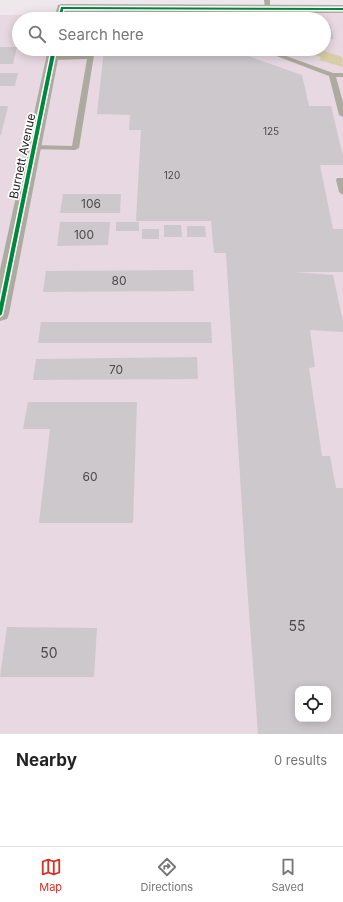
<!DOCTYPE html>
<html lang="en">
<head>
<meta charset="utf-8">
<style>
  body { margin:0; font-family:Inter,sans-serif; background:#f2f2f2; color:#222 }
  .controls { position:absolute; right:12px; bottom:12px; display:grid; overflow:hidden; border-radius:8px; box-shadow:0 2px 10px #0003 }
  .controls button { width:36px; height:36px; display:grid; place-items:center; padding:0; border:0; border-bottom:1px solid #e0e0e0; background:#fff; color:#222; font:20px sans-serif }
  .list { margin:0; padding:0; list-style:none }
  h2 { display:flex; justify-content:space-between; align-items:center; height:52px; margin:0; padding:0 16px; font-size:17px }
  h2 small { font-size:13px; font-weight:400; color:#767676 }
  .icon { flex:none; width:22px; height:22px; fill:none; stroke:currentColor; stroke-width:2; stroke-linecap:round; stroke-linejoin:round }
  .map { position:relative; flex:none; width:343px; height:734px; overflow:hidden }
  .search { position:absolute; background:#fff; box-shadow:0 2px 10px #0003; left:12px; right:12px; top:12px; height:44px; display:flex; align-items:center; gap:10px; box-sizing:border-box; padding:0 14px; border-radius:22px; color:#767676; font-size:15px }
  .sheet { height:112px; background:#fff }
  nav { display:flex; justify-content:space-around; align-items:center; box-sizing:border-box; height:56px; border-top:1px solid #e0e0e0; background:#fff; font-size:11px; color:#767676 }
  nav a { display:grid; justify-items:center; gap:2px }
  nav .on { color:#d93025 }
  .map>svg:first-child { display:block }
</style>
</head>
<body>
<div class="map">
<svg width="343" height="734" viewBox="0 0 343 734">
  <rect width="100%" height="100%" fill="#eee7eb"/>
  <path fill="#e7d8e1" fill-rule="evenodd" d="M 199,11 L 343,12 L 343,734 L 0,734 L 0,15 L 138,15 L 216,17 ZM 19,19 L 324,19 L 324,49 L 19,49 ZM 298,689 L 328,689 L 328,719 L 298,719 Z"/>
  <polygon fill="#d7cea5" points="298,49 318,49 342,57 343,67 319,60 321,57"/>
  <g fill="#cdc8cb" fill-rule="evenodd">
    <polygon points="324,24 330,24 334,39 324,39"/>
    <polygon points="0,47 17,47 13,64 0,64"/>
    <path d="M 104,49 L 228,49 L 302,75 L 309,106 L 331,106 L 343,156 L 343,165 L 320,165 L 333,229 L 343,229 L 343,272 L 294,272 L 333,275 L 343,321 L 343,332 L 310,330 L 315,367 L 309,368 L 322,456 L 330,456 L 336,488 L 343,488 L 343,734 L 258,734 L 246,571 L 226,253 L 214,253 L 211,221 L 136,221 L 141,130 L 129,130 L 130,115 L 97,114 ZM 298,689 L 328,689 L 328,719 L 298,719 Z"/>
    <polygon points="0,73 18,73 15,86 0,86"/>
    <polygon points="0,106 8,106 1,135 0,135"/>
    <polygon points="63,194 121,194 120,213 60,213"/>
    <polygon points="60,222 110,222 108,245 57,246"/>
    <rect x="116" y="222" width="23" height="9"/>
    <polygon points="164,225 181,225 182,237 164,237"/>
    <polygon points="187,226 205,226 206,237 187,237"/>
    <rect x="142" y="229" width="17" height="10"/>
    <polygon points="193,270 194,291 43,292 46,271"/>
    <polygon points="41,322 211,322 212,343 38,343"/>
    <polygon points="197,357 198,379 33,380 36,359"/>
    <polygon points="28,402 137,402 133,523 39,523 50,429 23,429"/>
    <polygon points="7,627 97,628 94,677 0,677"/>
  </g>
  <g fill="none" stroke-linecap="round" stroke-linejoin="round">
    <g fill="#adaba0" fill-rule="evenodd">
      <polygon points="264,0 270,0 270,9 265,8"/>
      <polygon points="114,6 117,8 117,19 111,19 111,8"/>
      <polygon points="207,6 210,8 210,19 204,19 204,8"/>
      <polygon points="89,49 95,49 79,148 75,150 31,149 31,145 34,145 72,146 87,59 52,60 49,58 52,56 88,55"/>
      <polygon points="258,49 267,49 333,73 343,73 343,77 336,77 343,102 343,117 339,115 329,76"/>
      <polygon points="337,178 343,178 343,195 339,192 336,180"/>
    </g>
    <g fill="#adaba0" fill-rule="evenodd">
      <polygon points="62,4 343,5 343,13 67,12 66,19 54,19 58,5"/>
      <polygon points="48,49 60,49 9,314 7,319 0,321 0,270"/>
    </g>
    <g stroke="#fff" stroke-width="3">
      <g id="cycleway">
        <polygon points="61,7 343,8 343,10 63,9 62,19 58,19"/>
        <polygon points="52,49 56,49 2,314 0,316 0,303"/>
      </g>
    </g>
    <use href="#cycleway" fill="#00873e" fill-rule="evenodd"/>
  </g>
  <g text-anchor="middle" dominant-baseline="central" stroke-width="3.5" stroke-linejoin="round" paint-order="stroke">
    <g font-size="10" fill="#4d484b">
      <text x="271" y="131">125</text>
      <text x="172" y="175">120</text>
    </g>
    <g font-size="12" fill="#221e20" stroke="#fff">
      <text transform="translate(22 156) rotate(-78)">Burnett Avenue</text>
    </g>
    <g font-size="12" fill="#4d484b">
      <text x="91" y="203">106</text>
      <text x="84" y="234">100</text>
      <text x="119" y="280">80</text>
      <text x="116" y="369">70</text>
      <text x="90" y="476">60</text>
    </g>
    <g font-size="14" fill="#4d484b">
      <text x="297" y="625">55</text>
      <text x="49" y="652">50</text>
    </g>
  </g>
</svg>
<div class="controls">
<button><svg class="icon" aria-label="locate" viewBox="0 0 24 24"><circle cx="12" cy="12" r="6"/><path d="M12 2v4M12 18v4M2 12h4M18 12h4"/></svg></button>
</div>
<div class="search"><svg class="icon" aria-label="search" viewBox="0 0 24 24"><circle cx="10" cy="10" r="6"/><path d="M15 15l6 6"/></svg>Search here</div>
</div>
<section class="sheet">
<h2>Nearby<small>0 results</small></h2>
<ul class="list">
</ul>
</section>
<nav>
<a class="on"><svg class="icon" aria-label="map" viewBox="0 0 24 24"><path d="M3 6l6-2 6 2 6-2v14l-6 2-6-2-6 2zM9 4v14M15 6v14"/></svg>Map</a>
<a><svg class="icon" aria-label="directions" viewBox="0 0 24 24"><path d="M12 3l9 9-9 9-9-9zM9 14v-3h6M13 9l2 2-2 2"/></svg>Directions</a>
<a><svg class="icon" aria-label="saved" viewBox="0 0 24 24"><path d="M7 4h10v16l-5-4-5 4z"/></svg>Saved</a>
</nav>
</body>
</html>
